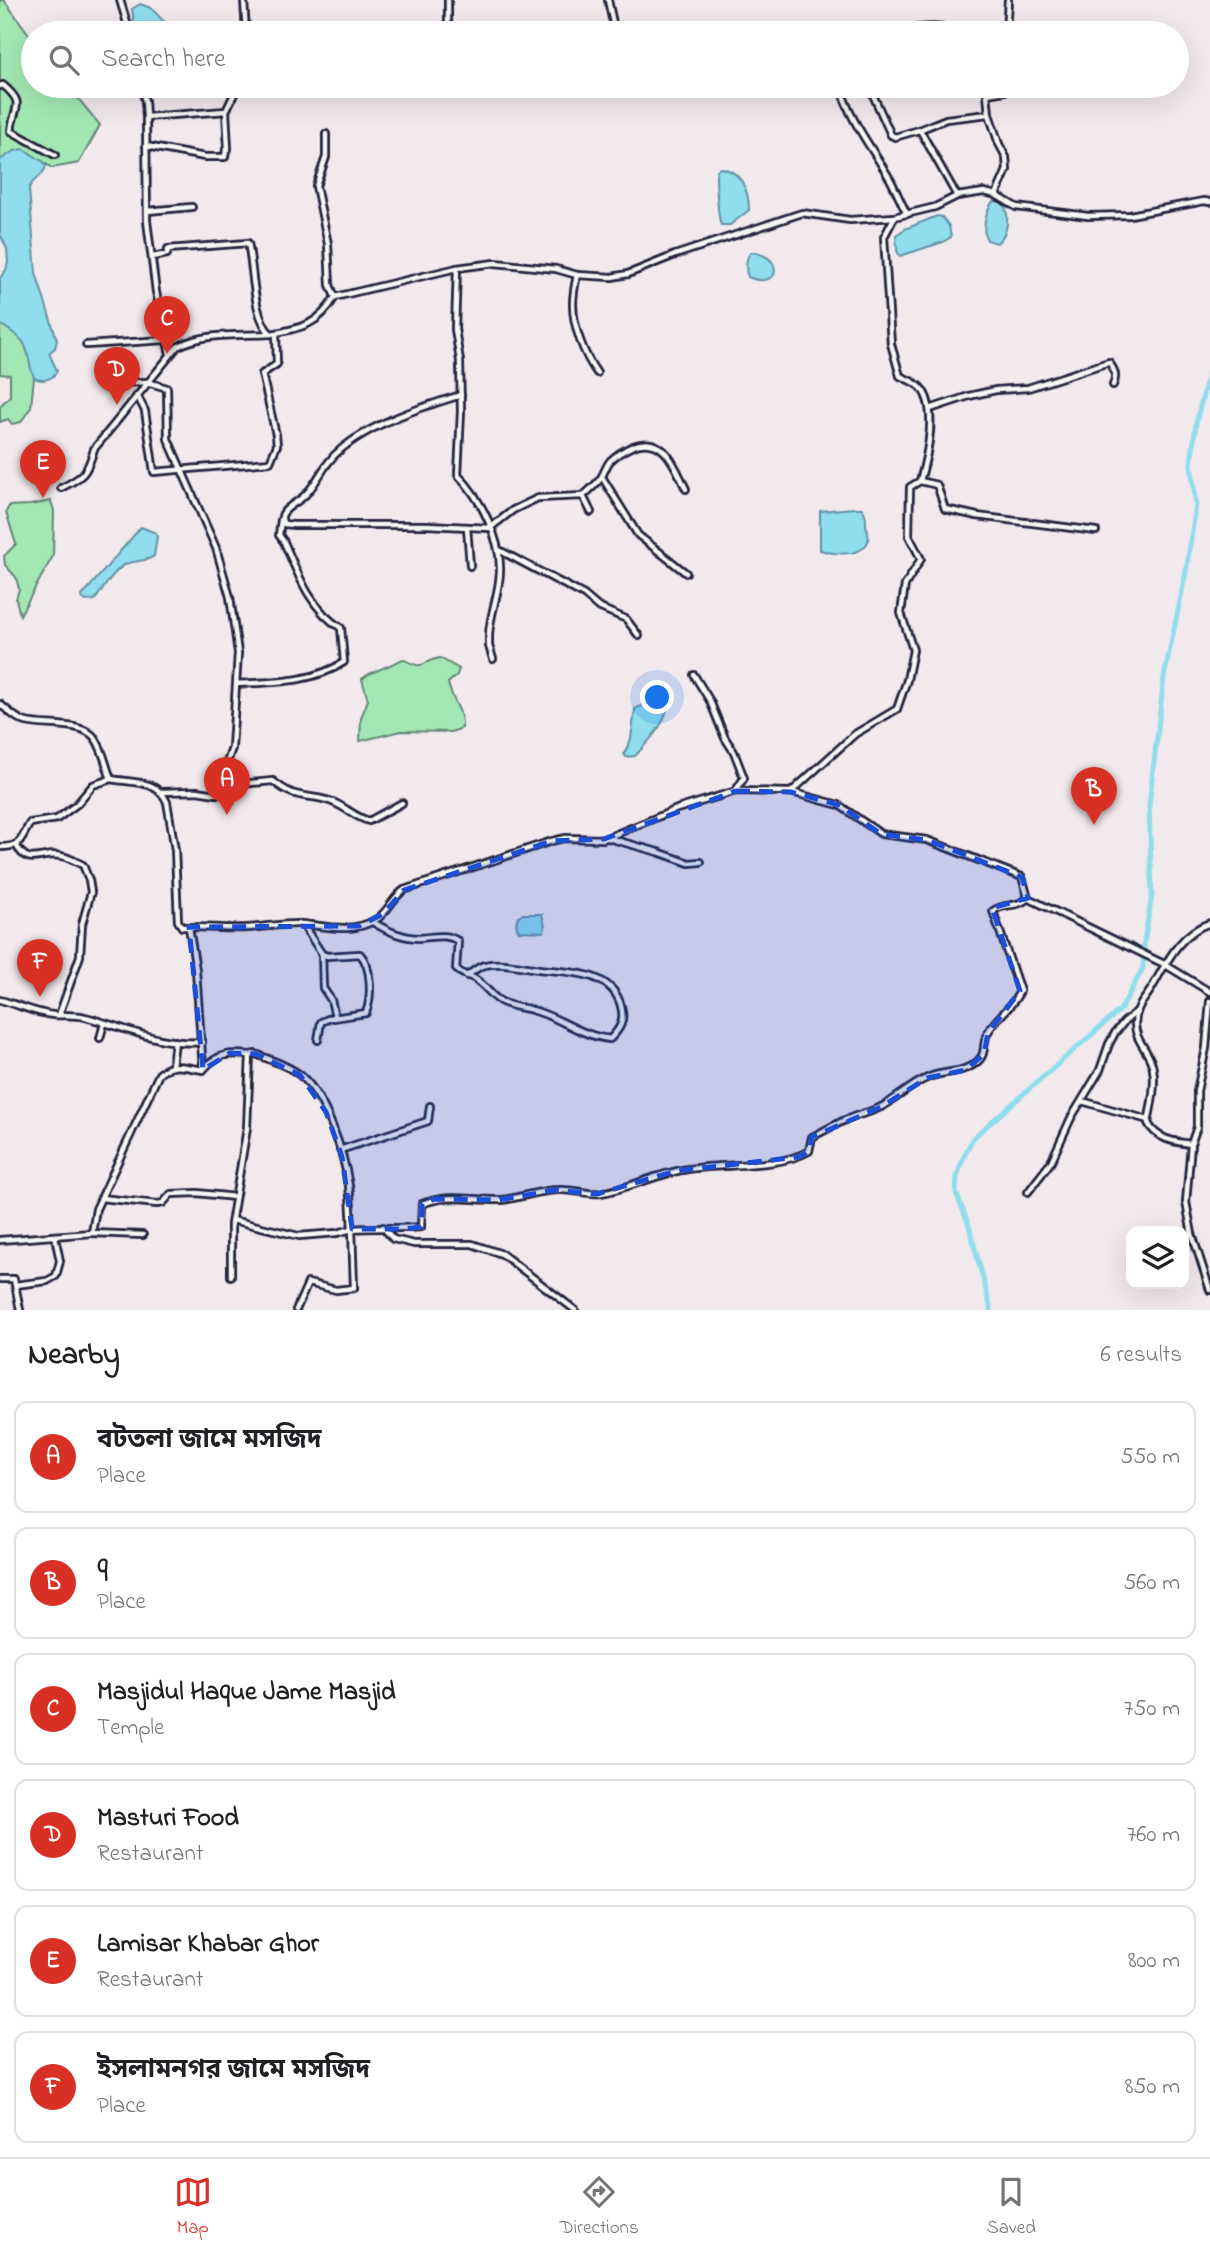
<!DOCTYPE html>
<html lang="en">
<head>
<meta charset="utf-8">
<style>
  body { margin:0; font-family:"Indie Flower","Noto Sans Bengali",sans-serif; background:#f2f2f2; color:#202124 }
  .controls { position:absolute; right:21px; bottom:21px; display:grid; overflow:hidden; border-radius:14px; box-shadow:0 7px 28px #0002 }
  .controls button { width:63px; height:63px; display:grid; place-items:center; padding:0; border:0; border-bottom:2px solid #e0e0e0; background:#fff; color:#202124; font:35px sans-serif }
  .you { position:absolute; left:658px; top:698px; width:24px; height:24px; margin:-18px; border:5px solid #fff; border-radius:50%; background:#1a73e8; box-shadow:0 0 0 10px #1a73e833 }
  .badge { display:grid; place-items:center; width:46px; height:46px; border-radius:50%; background:#d93025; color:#fff; font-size:23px; font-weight:700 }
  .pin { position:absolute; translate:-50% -58px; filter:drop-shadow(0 2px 4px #0008) }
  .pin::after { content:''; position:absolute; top:37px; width:24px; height:21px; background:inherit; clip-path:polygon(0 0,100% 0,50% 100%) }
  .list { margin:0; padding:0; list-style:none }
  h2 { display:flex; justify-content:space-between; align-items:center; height:91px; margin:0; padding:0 28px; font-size:30px }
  h2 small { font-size:23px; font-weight:400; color:#757577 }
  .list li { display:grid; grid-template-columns:46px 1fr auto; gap:21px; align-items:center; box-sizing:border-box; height:112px; margin:0 14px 14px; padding:0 14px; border:2px solid #e0e0e0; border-radius:14px }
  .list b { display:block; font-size:26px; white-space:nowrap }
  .list p { margin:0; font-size:23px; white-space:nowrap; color:#757577 }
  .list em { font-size:23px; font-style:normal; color:#757577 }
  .icon { flex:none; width:38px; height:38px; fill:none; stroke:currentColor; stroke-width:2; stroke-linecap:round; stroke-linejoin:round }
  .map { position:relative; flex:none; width:1210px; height:1310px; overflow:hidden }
  .search { position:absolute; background:#fff; box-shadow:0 7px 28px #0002; left:21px; right:21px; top:21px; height:77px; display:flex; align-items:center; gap:18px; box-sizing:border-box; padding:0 24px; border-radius:38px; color:#757577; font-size:26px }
  .sheet { height:847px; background:#fff }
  nav { display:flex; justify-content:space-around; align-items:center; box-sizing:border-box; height:98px; border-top:2px solid #e0e0e0; background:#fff; font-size:19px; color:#757577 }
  nav a { display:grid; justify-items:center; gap:4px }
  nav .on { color:#d93025 }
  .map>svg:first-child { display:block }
</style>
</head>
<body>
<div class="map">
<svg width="1210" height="1310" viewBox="0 0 1210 1310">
  <rect width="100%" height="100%" fill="#f2e9ed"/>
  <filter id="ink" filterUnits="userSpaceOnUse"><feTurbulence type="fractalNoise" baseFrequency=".0143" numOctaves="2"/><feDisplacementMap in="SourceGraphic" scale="14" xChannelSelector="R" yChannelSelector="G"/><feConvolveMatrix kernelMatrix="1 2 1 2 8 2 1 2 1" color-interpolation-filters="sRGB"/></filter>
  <g filter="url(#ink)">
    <g fill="#a3e8b4" stroke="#628578" stroke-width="2">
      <polygon points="0,0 4,0 33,40 33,86 68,86 100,125 79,163 52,168 27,151 0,160"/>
      <polygon points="0,324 21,338 27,346 34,377 31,407 21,422 12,424 8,419 0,422 0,406 10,396 10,375 0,374"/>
      <polygon points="51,501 54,511 53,556 20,615 16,599 19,589 16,577 5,565 4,556 16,544 6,512 9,506 30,505"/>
      <path d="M 440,658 L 459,669 L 457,675 L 448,683 C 451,699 464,712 462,728 L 451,732 L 401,731 L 360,741 L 361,718 L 368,700 L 362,679 L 369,674 L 403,659 C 426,672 420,661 440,658 Z"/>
    </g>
    <g fill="#8fdded" stroke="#6392a6" stroke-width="2">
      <polygon points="140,4 151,8 175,33 135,33 132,9"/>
      <path d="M 23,149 L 44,162 L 46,166 C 43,178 31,179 29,189 L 36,273 L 57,340 L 55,348 L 49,353 L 57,371 C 52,380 43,382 34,378 C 22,344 35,346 0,324 L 0,278 L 6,270 L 8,262 L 7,249 L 0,234 L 0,160 L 14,151 Z"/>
      <path d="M 720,168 C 741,170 749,191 749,210 L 730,225 L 721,225 C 718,219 716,184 716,175 L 717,170 Z"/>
      <path d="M 993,201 L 1002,202 C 1011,215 1008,234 997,243 L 987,240 C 981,229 986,211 993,201 Z"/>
      <polygon points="937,216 942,217 949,226 951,237 943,242 900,256 897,251 896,235 905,229"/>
      <path d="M 752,252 C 764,254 778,260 774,275 C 767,282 757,281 748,277 C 745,270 745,256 752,252 Z"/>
      <path d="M 854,508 L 862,508 C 866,514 866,517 866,525 C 867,530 870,537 868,541 C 862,558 833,554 820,550 L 820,511 Z"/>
      <path d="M 141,527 L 156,533 L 157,536 L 154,556 C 147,562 136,560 126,564 C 114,570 103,589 95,600 L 86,601 L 81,597 Z"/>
      <path d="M 663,696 L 668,698 C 670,720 649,741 635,756 L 626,757 L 624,754 L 631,739 L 635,709 Z"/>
      <path d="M 523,914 L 542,914 L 545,926 L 544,932 L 519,931 C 515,927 516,922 518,916 Z"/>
    </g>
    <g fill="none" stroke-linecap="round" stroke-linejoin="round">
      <polyline stroke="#8fdded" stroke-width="5" points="991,1310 969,1225 956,1193 957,1177 963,1158 973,1138 1121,1009 1143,968 1144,942 1152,895 1149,805 1164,677 1186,572 1196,505 1191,464 1196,423 1210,367"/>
      <g stroke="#22223b" stroke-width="10">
        <g id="minor">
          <polyline points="120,0 130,33"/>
          <polyline points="244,0 246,33"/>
          <path d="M 917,28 C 932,27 944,26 958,33"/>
          <polyline points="448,33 448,0"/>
          <polyline points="606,33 613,23 608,0"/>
          <polyline points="1006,33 1008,0"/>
          <path d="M 0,86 L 3,85 C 27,105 13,107 11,131 L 55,155"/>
          <polyline points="141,86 145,101 146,117 147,221 156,292 170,354"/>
          <path d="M 840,86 C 850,121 872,148 890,179 C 896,190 901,203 907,214"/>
          <polyline points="869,86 891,135 895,137 919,130 946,119 989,114"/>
          <polyline points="985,86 989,94"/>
          <polyline points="146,117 226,111 238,86"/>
          <polyline points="920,130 957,196"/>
          <polyline points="326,134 326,157 316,186 328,244 330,285 335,297 457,268 495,263 556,269 577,275 612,277 628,274 675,255 802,213 850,220 894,217 935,207 957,196 984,192 996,195 1016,207 1088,216 1130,215 1204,201 1210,202"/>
          <polyline points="146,146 205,157 225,157 226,149 228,149 226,111"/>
          <polyline points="996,195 1007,170 1006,157 999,144 989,114 987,94 1005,91 1005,86"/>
          <polyline points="147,211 192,207"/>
          <path d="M 153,257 L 167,254 L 168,249 L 248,243 C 254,268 252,317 271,334 C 301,328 319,325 335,297"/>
          <path d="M 457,268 L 455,329 L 460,361 L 461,411 L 458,475 C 480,497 501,539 500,570 C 500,592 490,613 489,635 L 489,646 L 493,659"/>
          <path d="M 577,275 C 575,284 573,294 573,304 C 573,327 584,355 597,373"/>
          <polyline points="86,345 165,340"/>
          <polyline points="108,383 147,382 167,388 168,439 216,548 230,597 238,653 232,748 216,794 197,791 160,792"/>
          <polyline points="137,395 145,411 154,472 270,462 277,445 276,435 262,374 277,364 276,333"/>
          <path d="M 461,395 C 421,407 370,424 339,451 C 322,465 318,484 303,497 C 295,504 275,512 284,524 L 294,525 L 427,525 L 490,528 L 513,510 L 538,498 L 583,496 L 591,512"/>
          <path d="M 930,409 L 969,396 L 996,390 L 1028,388 L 1109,362 C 1115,371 1117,376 1113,385"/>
          <polyline points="602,477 638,535 686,573"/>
          <polyline points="920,481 937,485 945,509 977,516 1096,531"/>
          <path d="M 61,488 C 83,477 87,474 94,449 L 177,347 C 204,332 240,336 271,334"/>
          <path d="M 583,496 C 589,490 598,484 602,476 C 605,471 606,466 610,461 C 617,454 624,450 633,446 C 665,434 675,467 686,489"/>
          <polyline points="467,527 470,566"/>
          <polyline points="499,550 584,595 598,607 626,619 639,636"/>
          <polyline points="694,675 710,701 725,738 734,752 744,778 736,790"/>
          <path d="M 237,684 C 273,682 313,683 344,662 L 341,628 C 310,609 298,574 284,542 L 279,535 L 281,520"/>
          <path d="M 0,704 C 8,710 15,719 26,722 C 45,727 82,721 95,738 C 103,749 106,766 111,779"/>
          <path d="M 111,779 C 132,783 157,779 167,802 L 175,850 L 178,921 L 182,927 L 189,927 L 196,970 L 203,1070"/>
          <path d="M 219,786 L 273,781 C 297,801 305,793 330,801 C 345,806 354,817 369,821 L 402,803"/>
          <path d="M 791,792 L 855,734 L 897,709 L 907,680 L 913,650 L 901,613 L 905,585 L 921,559 L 909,536 L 910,487 L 920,481 C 927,457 939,407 920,387 C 915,382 906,379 900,376 L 891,344 L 884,237 L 894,218"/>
          <polyline points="608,838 658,852 689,863 701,862"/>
          <path d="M 16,845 C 29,869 41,851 61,856 C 69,857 76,862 83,865 L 89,880 L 91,892 L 82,924 L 80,956 L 59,1015"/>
          <path d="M 0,847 C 22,847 20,840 30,823 L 57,819 L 77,804 L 93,785 L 111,779"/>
          <path d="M 373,922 C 387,931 403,938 420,938 C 434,937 446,933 458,941 L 456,969 C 462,975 468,975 475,979 C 485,985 491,996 500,1001 C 511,1007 522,1007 532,1010 C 560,1017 580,1036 610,1039 C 620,1029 625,1021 621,1006 C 612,971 569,972 539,969 C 522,967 502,961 485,965 C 479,966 472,972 467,976"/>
          <path d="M 1210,923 C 1181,932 1167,961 1153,986 C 1145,1001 1136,1004 1135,1024 C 1135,1042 1151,1052 1153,1069 C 1156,1085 1151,1107 1148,1123 C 1156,1139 1174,1142 1191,1144 L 1186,1202 L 1192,1234 L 1210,1290"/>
          <path d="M 303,925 L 322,954 L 327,956 L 360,954 C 372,967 372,997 366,1013 L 333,1018"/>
          <path d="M 189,927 C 209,927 228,929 248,928 C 266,927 284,923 302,924 C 326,926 352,934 375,920 C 388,913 392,898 404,890 L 552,841 L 565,838 L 604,839 L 677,809 L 736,791 L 791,792 L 839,805 L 881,834 L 927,840 L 1022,877 L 1028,898 L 1164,964 L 1210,992"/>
          <path d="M 0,1000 C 17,1004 35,1013 53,1015 C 64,1016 74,1014 85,1017 C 123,1027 162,1046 202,1042"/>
          <polyline points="100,1038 104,1024"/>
          <polyline points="318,1040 321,1022 335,1016 331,1000 323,988 322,954"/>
          <polyline points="172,1066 175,1041"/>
          <path d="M 204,1069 C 218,1053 230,1053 250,1055 L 247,1128 L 231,1224 L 231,1276"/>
          <polyline points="1082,1101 1148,1120"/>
          <polyline points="1191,1144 1197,1127 1197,1091 1206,1048 1210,1001"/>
          <polyline points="340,1150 428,1121 430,1106"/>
          <polyline points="1028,1192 1051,1162 1071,1118 1100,1070 1109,1044 1115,1033 1124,1022 1136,1012"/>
          <polyline points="101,1198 157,1204 163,1203 171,1194 197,1193 235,1197"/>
          <path d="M 232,1220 L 299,1236 L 337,1233 L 352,1229 C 351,1215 351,1201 349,1186 C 344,1154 326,1096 300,1075 C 288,1065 270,1060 256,1054 L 250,1055"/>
          <polyline points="383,1227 393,1239 414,1244 472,1244 502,1254 575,1310"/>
          <polyline points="92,1233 143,1235"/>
          <path d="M 0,1240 L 92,1233 L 96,1209 L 159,1074 C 172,1061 187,1068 203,1070"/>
          <polyline points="0,1279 14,1279 20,1310"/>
          <polyline points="15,1285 47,1281 56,1276 60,1261 55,1237"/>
          <path d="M 296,1310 L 308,1283 L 336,1290 L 354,1288 L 352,1229 C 375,1227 398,1229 421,1227 L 422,1204 C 449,1193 473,1201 501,1200 C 521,1198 539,1190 559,1190 C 573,1189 588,1195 601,1193 C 631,1188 658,1173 688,1169 C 725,1163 777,1169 809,1151 L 812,1137 C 824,1131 837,1123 850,1118 C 860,1114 871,1112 881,1107 C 897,1099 910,1085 927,1078 C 944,1070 961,1075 977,1062 C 987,1054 982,1044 987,1034 C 996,1016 1011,1010 1020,991 L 993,911 C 1005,902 1016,909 1028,898"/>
        </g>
      </g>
      <use href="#minor" stroke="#f6f6f2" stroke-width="4.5"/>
    </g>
  </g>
  <path fill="#1d4ed8" fill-opacity="0.2" stroke="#1d4ed8" stroke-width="5" stroke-dasharray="14 9" stroke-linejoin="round" d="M 736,791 L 791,792 L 839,805 L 881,834 L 927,840 L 1022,877 L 1028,898 L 992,908 L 1020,991 L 988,1033 L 984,1054 L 966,1070 L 927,1078 L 881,1107 L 812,1137 L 809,1151 L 799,1157 L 676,1171 L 597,1194 L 555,1190 L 499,1200 L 435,1199 L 422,1204 L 421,1227 L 403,1229 L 352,1229 L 342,1157 L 326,1112 L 300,1075 L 256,1054 L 230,1053 L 203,1070 L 189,927 L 359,926 L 383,914 L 404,890 L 552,841 L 604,839 Z"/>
</svg>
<div class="controls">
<button><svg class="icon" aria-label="layers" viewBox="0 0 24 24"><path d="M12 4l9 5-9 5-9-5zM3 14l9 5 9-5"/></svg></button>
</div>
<div class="you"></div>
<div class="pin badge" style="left:227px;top:815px">A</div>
<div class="pin badge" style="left:1094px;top:825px">B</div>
<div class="pin badge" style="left:167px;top:354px">C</div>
<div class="pin badge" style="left:117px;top:405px">D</div>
<div class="pin badge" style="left:43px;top:498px">E</div>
<div class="pin badge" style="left:40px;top:997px">F</div>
<div class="search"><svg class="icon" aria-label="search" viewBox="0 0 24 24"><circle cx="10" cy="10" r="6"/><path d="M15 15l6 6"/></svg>Search here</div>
</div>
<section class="sheet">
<h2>Nearby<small>6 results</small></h2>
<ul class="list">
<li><span class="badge">A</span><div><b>বটতলা জামে মসজিদ</b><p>Place</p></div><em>550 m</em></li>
<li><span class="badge">B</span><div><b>q</b><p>Place</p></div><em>560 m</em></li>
<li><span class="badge">C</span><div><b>Masjidul Haque Jame Masjid</b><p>Temple</p></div><em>750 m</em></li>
<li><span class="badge">D</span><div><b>Masturi Food</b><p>Restaurant</p></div><em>760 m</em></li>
<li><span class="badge">E</span><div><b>Lamisar Khabar Ghor</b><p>Restaurant</p></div><em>800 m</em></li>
<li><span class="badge">F</span><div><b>ইসলামনগর জামে মসজিদ</b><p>Place</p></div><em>850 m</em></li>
</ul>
</section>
<nav>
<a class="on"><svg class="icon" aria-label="map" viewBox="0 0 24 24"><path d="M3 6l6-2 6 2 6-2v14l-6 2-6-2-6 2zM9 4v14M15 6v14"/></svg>Map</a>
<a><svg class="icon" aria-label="directions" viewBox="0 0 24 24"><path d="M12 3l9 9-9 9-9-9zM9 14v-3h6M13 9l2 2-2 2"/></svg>Directions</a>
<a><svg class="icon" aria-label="saved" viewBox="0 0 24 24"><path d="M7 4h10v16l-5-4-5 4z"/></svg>Saved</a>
</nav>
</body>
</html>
